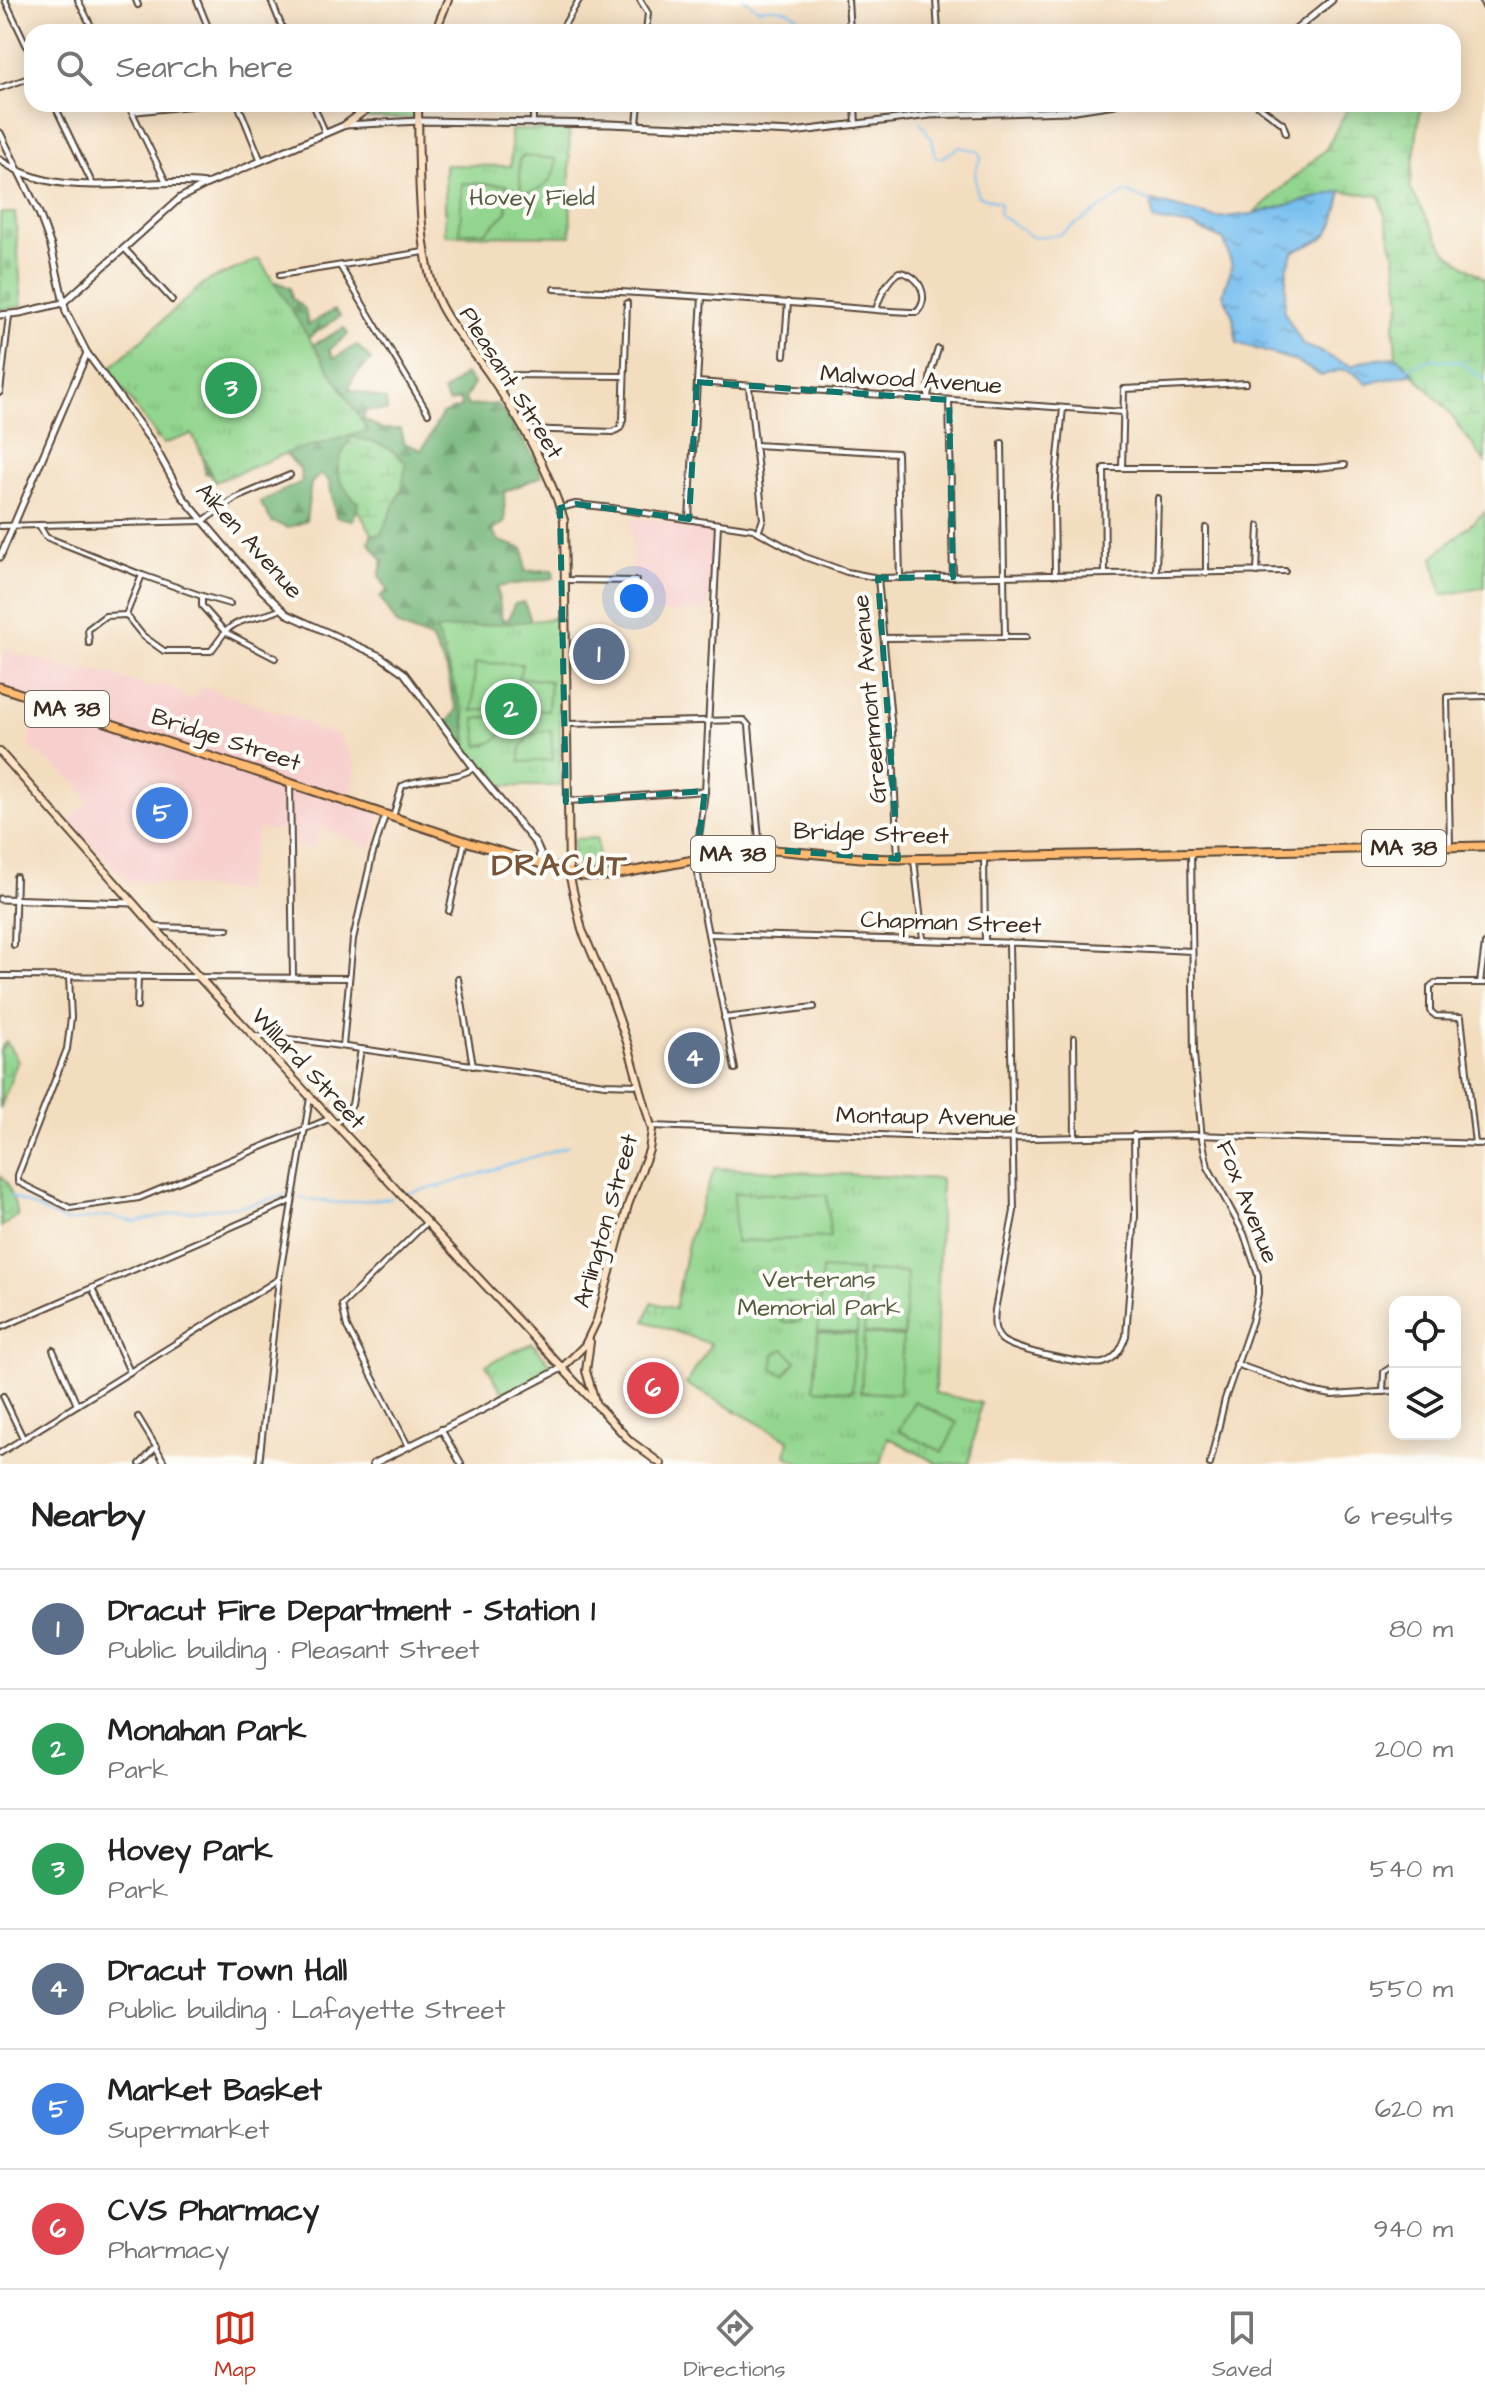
<!DOCTYPE html>
<html lang="en">
<head>
<meta charset="utf-8">
<style>
  body { margin:0; font-family:"Architects Daughter",sans-serif; background:#f2f2f2; color:#222 }
  .controls { position:absolute; right:24px; bottom:24px; display:grid; overflow:hidden; border-radius:16px; box-shadow:0 4px 20px #0003 }
  .controls button { width:72px; height:72px; display:grid; place-items:center; padding:0; border:0; border-bottom:2px solid #e0e0e0; background:#fff; color:#222; font:40px sans-serif }
  .you { position:absolute; left:634px; top:598px; width:28px; height:28px; margin:-20px; border:6px solid #fff; border-radius:50%; background:#1a73e8; box-shadow:0 0 0 12px #1a73e833 }
  .badge { display:grid; place-items:center; width:52px; height:52px; border-radius:50%; background:#c8321e; color:#fff; font-size:26px; font-weight:700 }
  .pin { position:absolute; translate:-50% -50%; border:4px solid #fff; box-shadow:0 2px 8px #0006 }
  .list { margin:0; padding:0; list-style:none }
  h2 { display:flex; justify-content:space-between; align-items:center; height:104px; margin:0; padding:0 32px; font-size:34px }
  h2 small { font-size:26px; font-weight:400; color:#767676 }
  .list li { display:grid; grid-template-columns:52px 1fr auto; gap:24px; align-items:center; box-sizing:border-box; height:120px; padding:0 32px; border-top:2px solid #e0e0e0 }
  .list b { display:block; font-size:30px; white-space:nowrap }
  .list p { margin:0; font-size:26px; white-space:nowrap; color:#767676 }
  .list em { font-size:26px; font-style:normal; color:#767676 }
  .icon { flex:none; width:44px; height:44px; fill:none; stroke:currentColor; stroke-width:2; stroke-linecap:round; stroke-linejoin:round }
  .map { position:relative; flex:none; width:1485px; height:1464px; overflow:hidden }
  .search { position:absolute; background:#fff; box-shadow:0 4px 20px #0003; left:24px; right:24px; top:24px; height:88px; display:flex; align-items:center; gap:20px; box-sizing:border-box; padding:0 28px; border-radius:24px; color:#767676; font-size:30px }
  .sheet { height:824px; background:#fff }
  nav { display:flex; justify-content:space-around; align-items:center; box-sizing:border-box; height:112px; border-top:2px solid #e0e0e0; background:#fff; font-size:22px; color:#767676 }
  nav a { display:grid; justify-items:center; gap:4px }
  nav .on { color:#c8321e }
  .map>svg:first-child { display:block }
</style>
</head>
<body>
<div class="map">
<svg width="1485" height="1464" viewBox="0 0 1485 1464">
  <defs>
    <pattern id="forest-firs" width="22" height="20" patternUnits="userSpaceOnUse" patternTransform="scale(2)"><rect width="22" height="20" fill="#75b679"/><path d="M5 1l3.5 6h-7zM16 11l3.5 6h-7z" fill="#619463"/></pattern>
    <pattern id="wetland-marsh" width="20" height="14" patternUnits="userSpaceOnUse" patternTransform="scale(2)"><rect width="20" height="14" fill="#92d58e"/><path d="M1 5h8M5 5V1M11 12h8M15 12V8" fill="none" stroke="#7fb77a"/></pattern>
    <pattern id="cemetery-stones" width="16" height="16" patternUnits="userSpaceOnUse" patternTransform="scale(2)"><rect width="16" height="16" fill="#92d58e"/><path d="M2 7V4a2 2 0 0 1 4 0v3zM10 15v-3a2 2 0 0 1 4 0v3z" fill="#7fb77a"/></pattern>
    <pattern id="park-tufts" width="24" height="20" patternUnits="userSpaceOnUse" patternTransform="scale(2)"><rect width="24" height="20" fill="#92d58e"/><path d="M3 7l-1-3M5 7V3M7 7l1-3M15 17l-1-3M17 17v-4M19 17l1-3" fill="none" stroke="#7fb77a"/></pattern>
    <pattern id="water-ripples" width="26" height="14" patternUnits="userSpaceOnUse" patternTransform="scale(2)"><rect width="26" height="14" fill="#78c0f0"/><path d="M2 4q2-2 4 0t4 0M15 11q2-2 4 0t4 0" fill="none" stroke="#649cc2"/></pattern>
  </defs>
  <rect width="100%" height="100%" fill="#fdfcf7"/>
  <filter id="ink" filterUnits="userSpaceOnUse"><feTurbulence type="fractalNoise" baseFrequency=".0125" numOctaves="2"/><feDisplacementMap in="SourceGraphic" scale="16" xChannelSelector="R" yChannelSelector="G"/><feConvolveMatrix kernelMatrix="1 2 1 2 8 2 1 2 1" color-interpolation-filters="sRGB"/></filter>
  <filter id="wash" filterUnits="userSpaceOnUse"><feTurbulence type="fractalNoise" baseFrequency=".006" numOctaves="4" result="noise"/><feDisplacementMap in="SourceGraphic" scale="32" xChannelSelector="R" yChannelSelector="G"/><feGaussianBlur stdDeviation="1.8" result="paint"/><feColorMatrix in="noise" values="0 0 0 0 0 0 0 0 0 0 0 0 0 0 0 0 0 1.4 0 .05"/><feComposite in="paint" operator="in"/></filter>
  <g filter="url(#wash)">
    <rect width="100%" height="100%" fill="#f3ddbf"/>
    <g fill="#f7d0cd">
      <polygon points="631,517 714,529 709,610 642,614 640,579 633,578"/>
      <polygon points="6,650 83,672 88,668 151,687 163,684 192,700 203,687 304,721 316,730 332,732 341,739 357,766 350,796 383,807 372,849 322,827 313,849 294,845 287,830 258,830 243,891 126,881 69,820 89,800 74,781 28,746 35,706 0,694 0,669"/>
    </g>
    <path fill="url(#forest-firs)" stroke="#58704c" stroke-width="2" d="M 277,282 L 290,288 L 292,298 L 305,309 L 308,325 L 334,310 L 340,316 L 308,338 L 313,345 L 344,328 L 348,334 L 329,350 L 334,358 L 357,345 L 371,360 L 353,378 L 349,389 L 386,400 L 387,411 L 366,410 L 363,419 L 382,429 L 400,429 L 404,443 L 422,450 L 442,414 L 461,407 L 460,399 L 449,403 L 443,393 L 465,374 L 474,384 L 465,399 L 468,406 L 498,404 L 536,460 L 542,476 L 504,492 L 505,522 L 492,531 L 499,541 L 524,549 L 525,571 L 553,570 L 554,578 L 497,587 L 502,620 L 509,619 L 514,604 L 524,602 L 532,623 L 555,617 L 556,629 L 460,694 L 467,737 L 463,744 L 444,723 L 449,721 L 457,709 L 452,696 L 447,670 L 431,639 L 398,626 L 380,597 L 388,590 L 379,576 L 383,561 L 369,542 L 371,535 L 381,534 L 359,503 L 353,520 L 336,517 L 329,481 L 321,474 L 311,483 L 306,521 L 288,528 L 272,522 L 260,502 L 302,482 L 300,469 L 284,452 L 223,479 L 205,473 C 203,458 201,441 188,432 L 167,442 L 155,438 L 163,420 L 262,285 Z"/>
    <g fill="url(#wetland-marsh)" stroke="#668056" stroke-width="2">
      <polygon points="1350,104 1421,104 1410,188 1446,252 1485,279 1485,462 1445,407 1396,356 1394,326 1401,302 1395,257 1380,196 1342,191 1253,214 1326,149"/>
      <path d="M 352,437 C 374,442 393,446 406,464 L 402,488 L 381,534 L 373,535 L 357,509 L 358,503 C 334,478 331,467 352,437 Z"/>
      <polygon points="6,1041 18,1060 0,1109 0,1050"/>
      <polygon points="0,1176 8,1184 18,1215 1,1227"/>
    </g>
    <polygon fill="url(#cemetery-stones)" stroke="#668056" stroke-width="2" points="0,213 15,213 22,306 0,310"/>
    <g fill="url(#park-tufts)" stroke="#668056" stroke-width="2">
      <polygon points="379,104 414,104 414,118 362,118"/>
      <polygon points="511,130 569,130 571,236 445,235 445,165 511,166"/>
      <polygon points="259,259 368,431 292,451 215,482 192,434 163,444 108,370 205,282"/>
      <polygon points="1485,512 1485,587 1442,595 1433,557"/>
      <polygon points="560,618 560,786 495,786 468,753 465,718 436,630"/>
      <polygon points="597,838 599,871 580,867 574,857 573,839"/>
      <polygon points="715,1168 941,1179 935,1393 981,1403 969,1464 938,1464 888,1437 881,1464 801,1464 786,1456 789,1440 686,1384 711,1344 645,1321 652,1302 675,1309 689,1238"/>
      <polygon points="532,1343 549,1362 548,1370 504,1395 486,1365"/>
    </g>
    <g fill="#92d58e" stroke="#668056" stroke-width="2">
      <path d="M 523,156 L 556,159 C 556,181 542,192 521,193 L 519,160 Z"/>
      <polygon points="462,183 507,185 507,212 486,232 460,232"/>
      <path d="M 475,663 L 522,664 C 518,692 501,709 473,711 Z"/>
      <path d="M 523,678 L 550,681 L 548,710 C 527,711 519,699 523,678 Z"/>
      <path d="M 504,714 C 508,733 498,743 479,746 L 475,719 Z"/>
      <path d="M 551,730 L 553,760 L 520,762 C 519,739 530,733 551,730 Z"/>
      <polygon points="734,1193 827,1195 830,1237 735,1242"/>
      <polygon points="822,1269 860,1271 857,1333 818,1331"/>
      <polygon points="867,1271 907,1273 904,1335 864,1333"/>
      <polygon points="786,1301 801,1305 800,1322 782,1322 778,1311"/>
      <polygon points="818,1332 856,1334 852,1391 814,1389"/>
      <polygon points="864,1334 903,1337 899,1394 861,1392"/>
      <polygon points="784,1349 796,1361 784,1375 773,1368 774,1354"/>
      <polygon points="914,1401 957,1423 943,1452 899,1431"/>
    </g>
    <path fill="url(#water-ripples)" stroke="#5a7587" stroke-width="2" d="M 1342,191 C 1331,233 1336,236 1294,251 L 1287,268 L 1284,312 L 1303,345 C 1321,350 1335,362 1353,366 C 1365,357 1381,361 1396,356 L 1414,373 L 1367,384 C 1349,367 1345,367 1321,376 L 1296,361 L 1237,343 L 1233,317 L 1223,293 L 1232,266 L 1224,240 L 1193,226 L 1153,220 L 1152,201 L 1216,218 L 1253,214 Z"/>
    <g fill="none" stroke-linecap="round" stroke-linejoin="round">
      <g stroke="#78c0f0" stroke-width="2">
        <path d="M 745,0 L 758,9 C 778,5 801,10 808,32"/>
        <polyline points="908,104 912,109"/>
        <polyline points="920,122 932,139 936,158 942,158 959,147 978,151 981,157 975,172 977,195 1000,203 999,214 1032,237 1059,235 1126,192 1153,203"/>
        <polyline points="1407,368 1431,359 1461,362 1485,381"/>
        <polyline points="408,1193 441,1186 568,1146"/>
        <polyline points="11,1196 67,1222 107,1216 135,1222 182,1212 248,1205 287,1195"/>
        <polyline points="300,1198 339,1203 392,1198"/>
      </g>
    </g>
  </g>
  <g filter="url(#ink)">
    <g fill="none" stroke-linecap="round" stroke-linejoin="round">
      <g stroke="#574536" stroke-width="8">
        <g id="minor">
          <polyline points="5,0 32,57"/>
          <polyline points="78,0 94,32"/>
          <polyline points="136,0 138,5"/>
          <polyline points="197,0 210,32"/>
          <polyline points="271,0 284,32"/>
          <polyline points="640,0 648,13 646,32"/>
          <polyline points="848,0 850,32"/>
          <polyline points="936,0 938,32"/>
          <polyline points="1482,0 1485,7"/>
          <polyline points="560,32 579,0"/>
          <polyline points="0,88 32,77"/>
          <polyline points="54,104 93,185"/>
          <polyline points="128,104 166,182"/>
          <polyline points="238,104 261,161"/>
          <polyline points="313,104 325,132"/>
          <polyline points="855,104 856,125"/>
          <polyline points="943,104 943,114"/>
          <polyline points="1256,104 1283,124 1286,133"/>
          <polyline points="132,112 210,104"/>
          <polyline points="533,124 533,104"/>
          <polyline points="637,124 639,104"/>
          <polyline points="124,248 172,300"/>
          <polyline points="340,266 428,413"/>
          <polyline points="280,275 424,252"/>
          <path d="M 554,289 C 662,293 769,301 876,310 C 890,311 903,312 917,312 C 931,297 919,274 899,272 C 887,280 880,296 876,310"/>
          <polyline points="784,355 788,302"/>
          <polyline points="492,375 624,376"/>
          <polyline points="697,382 1123,412"/>
          <polyline points="749,387 763,519 759,530"/>
          <polyline points="0,392 9,316"/>
          <polyline points="928,398 931,372 938,349"/>
          <polyline points="949,400 953,577"/>
          <polyline points="523,429 613,432 620,428 623,420 627,303"/>
          <polyline points="755,445 897,453 900,578"/>
          <polyline points="1122,468 1124,389 1246,383"/>
          <polyline points="560,508 576,504 612,508 753,529 805,557 847,572 878,578 1285,571"/>
          <polyline points="689,519 702,297"/>
          <polyline points="718,524 705,791 696,860 702,904 735,1069"/>
          <polyline points="39,525 46,537 142,575 126,615 143,636 164,651 211,651 225,632 275,658"/>
          <polyline points="0,526 203,521 236,498 290,475"/>
          <polyline points="1257,572 1259,526"/>
          <polyline points="1156,573 1158,498"/>
          <polyline points="1206,573 1206,528"/>
          <polyline points="1105,574 1104,468 1316,468 1345,465"/>
          <path d="M 142,575 L 202,596 L 202,606 L 225,632 C 242,615 261,620 281,609"/>
          <polyline points="1055,575 1054,497 1063,408"/>
          <polyline points="878,578 892,731 898,859"/>
          <polyline points="565,580 636,581"/>
          <polyline points="202,596 230,604"/>
          <polyline points="1005,637 1026,637"/>
          <polyline points="884,638 1005,637 1002,443"/>
          <polyline points="89,643 88,629 105,616 126,615"/>
          <polyline points="568,724 744,720 749,726 760,851"/>
          <polyline points="290,784 293,976"/>
          <polyline points="569,801 705,791"/>
          <path d="M 393,817 L 402,786 C 425,775 452,782 474,768"/>
          <polyline points="1450,846 1447,697 1485,696"/>
          <polyline points="1191,854 1194,1054 1202,1139 1208,1167 1244,1234 1258,1275 1258,1294 1252,1321 1225,1399 1210,1464"/>
          <polyline points="984,857 985,942"/>
          <polyline points="914,860 923,939"/>
          <polyline points="449,911 465,840"/>
          <polyline points="155,927 228,929"/>
          <polyline points="708,934 1022,943 1192,951"/>
          <path d="M 1009,942 L 1014,1211 L 995,1310 C 994,1320 993,1331 1001,1339 C 1011,1350 1089,1366 1103,1363 C 1117,1359 1122,1347 1126,1336 L 1135,1216 L 1134,1135"/>
          <polyline points="14,945 16,877"/>
          <polyline points="0,976 348,978"/>
          <polyline points="69,976 71,1018 67,1049 18,1175 18,1182 70,1208 139,1198 329,1119"/>
          <polyline points="458,979 473,1066"/>
          <polyline points="1480,983 1485,944"/>
          <polyline points="137,1007 138,976"/>
          <polyline points="724,1018 814,1007"/>
          <polyline points="255,1036 298,1040 605,1084 639,1085"/>
          <polyline points="1074,1038 1075,1136"/>
          <polyline points="343,1046 353,939 372,856 385,816"/>
          <polyline points="336,1124 352,1105 361,1049"/>
          <polyline points="652,1126 981,1139 1195,1135 1485,1144"/>
          <polyline points="1475,1144 1461,1017 1436,1016 1430,1011 1430,987 1435,983 1485,983"/>
          <polyline points="92,1288 130,1372"/>
          <polyline points="0,1328 291,1201"/>
          <polyline points="53,1350 77,1405"/>
          <polyline points="1236,1364 1311,1391 1332,1395 1395,1391"/>
          <polyline points="1383,1392 1384,1372 1395,1365"/>
          <polyline points="3,1396 23,1438"/>
          <polyline points="138,1417 156,1447"/>
          <polyline points="441,1429 461,1464"/>
          <polyline points="408,1446 347,1327 342,1305 426,1223"/>
          <polyline points="0,1453 279,1279"/>
          <polyline points="140,1464 156,1447 165,1464"/>
          <polyline points="259,1464 279,1279 310,1098"/>
        </g>
      </g>
      <g stroke="#574536" stroke-width="9">
        <g id="tertiary">
          <polyline points="1293,32 1332,0"/>
          <polyline points="0,133 39,213 51,246 66,312 87,353 152,442 182,496 261,589 287,614 380,656 404,673 474,768 536,844 540,853 538,863"/>
          <path d="M 0,160 C 62,203 137,176 206,184"/>
          <polyline points="0,315 20,313 63,303 180,198 207,184 345,125 419,121 610,124 793,132 930,115 1069,111 1115,104"/>
          <polyline points="0,557 87,353"/>
          <polyline points="0,899 133,903"/>
          <polyline points="373,1464 490,1406 562,1368"/>
        </g>
      </g>
      <g stroke="#574536" stroke-width="10">
        <g id="secondary">
          <polyline points="435,32 448,0"/>
          <path d="M 418,104 C 419,158 417,250 437,298 C 449,326 472,349 489,374 C 520,420 548,467 564,520 L 569,873 L 582,930 L 612,999 L 628,1045 L 652,1130 L 649,1150 L 628,1205 L 597,1320 L 585,1345 L 562,1368"/>
          <polyline points="345,125 374,104"/>
          <polyline points="0,752 196,974 630,1441 661,1464"/>
          <polyline points="590,1342 586,1371 595,1401"/>
        </g>
      </g>
      <g stroke="#574536" stroke-width="11">
        <polyline id="primary" points="0,687 471,843 582,876 608,876 715,856 774,850 861,858 898,859 1485,846"/>
      </g>
      <use href="#minor" stroke="#fff" stroke-width="4"/>
      <use href="#tertiary" stroke="#fff" stroke-width="5"/>
      <use href="#secondary" stroke="#ffe4c6" stroke-width="6"/>
      <use href="#primary" stroke="#ffbb71" stroke-width="7"/>
    </g>
  </g>
  <path fill="none" stroke="#0f766e" stroke-width="6" stroke-dasharray="16 10" stroke-linejoin="round" d="M 697,382 L 949,400 L 953,577 L 878,578 L 898,859 L 774,850 L 696,860 L 705,791 L 566,802 L 560,508 L 576,504 L 689,519 Z"/>
  <g text-anchor="middle" dominant-baseline="central" stroke-width="8" stroke-linejoin="round" paint-order="stroke">
    <g fill="#fdfcf7" stroke="#75695f" stroke-width="2">
      <rect x="25" y="691" width="84" height="36" rx="6"/>
      <rect x="1362" y="830" width="84" height="36" rx="6"/>
      <rect x="691" y="836" width="84" height="36" rx="6"/>
    </g>
    <g font-size="22" font-weight="bold" fill="#3b2a1e">
      <text x="67" y="709">MA 38</text>
      <text x="1404" y="848">MA 38</text>
      <text x="733" y="854">MA 38</text>
    </g>
    <g font-size="24" fill="#555d40" stroke="#fdfcf7">
      <text x="532" y="198">Hovey Field</text>
      <text x="819" y="1280">Verterans<tspan x="819" dy="28">Memorial Park</tspan></text>
    </g>
    <g font-size="24" fill="#3b2a1e" stroke="#fdfcf7">
      <text transform="translate(911 380) rotate(4)">Malwood Avenue</text>
      <text transform="translate(511 383) rotate(58)">Pleasant Street</text>
      <text transform="translate(249 541) rotate(48)">Aiken Avenue</text>
      <text transform="translate(870 699) rotate(-95)">Greenmont Avenue</text>
      <text transform="translate(226 740) rotate(18)">Bridge Street</text>
      <text transform="translate(871 834) rotate(2)">Bridge Street</text>
      <text transform="translate(951 923) rotate(2)">Chapman Street</text>
      <text transform="translate(308 1069) rotate(47)">Willard Street</text>
      <text transform="translate(926 1117) rotate(1)">Montaup Avenue</text>
      <text transform="translate(1247 1202) rotate(68)">Fox Avenue</text>
      <text transform="translate(606 1221) rotate(-74)">Arlington Street</text>
    </g>
    <g font-size="32" font-weight="bold" letter-spacing="2" fill="#785539" stroke="#fdfcf7">
      <text x="560" y="865">DRACUT</text>
    </g>
  </g>
</svg>
<div class="controls">
<button><svg class="icon" aria-label="locate" viewBox="0 0 24 24"><circle cx="12" cy="12" r="6"/><path d="M12 2v4M12 18v4M2 12h4M18 12h4"/></svg></button>
<button><svg class="icon" aria-label="layers" viewBox="0 0 24 24"><path d="M12 4l9 5-9 5-9-5zM3 14l9 5 9-5"/></svg></button>
</div>
<div class="you"></div>
<div class="pin badge" style="left:599px;top:654px;background:#5c6f8a">1</div>
<div class="pin badge" style="left:511px;top:709px;background:#2e9e5b">2</div>
<div class="pin badge" style="left:231px;top:388px;background:#2e9e5b">3</div>
<div class="pin badge" style="left:694px;top:1058px;background:#5c6f8a">4</div>
<div class="pin badge" style="left:162px;top:813px;background:#3f7fe0">5</div>
<div class="pin badge" style="left:653px;top:1388px;background:#e0444e">6</div>
<div class="search"><svg class="icon" aria-label="search" viewBox="0 0 24 24"><circle cx="10" cy="10" r="6"/><path d="M15 15l6 6"/></svg>Search here</div>
</div>
<section class="sheet">
<h2>Nearby<small>6 results</small></h2>
<ul class="list">
<li><span class="badge" style="background:#5c6f8a">1</span><div><b>Dracut Fire Department - Station 1</b><p>Public building · Pleasant Street</p></div><em>80 m</em></li>
<li><span class="badge" style="background:#2e9e5b">2</span><div><b>Monahan Park</b><p>Park</p></div><em>200 m</em></li>
<li><span class="badge" style="background:#2e9e5b">3</span><div><b>Hovey Park</b><p>Park</p></div><em>540 m</em></li>
<li><span class="badge" style="background:#5c6f8a">4</span><div><b>Dracut Town Hall</b><p>Public building · Lafayette Street</p></div><em>550 m</em></li>
<li><span class="badge" style="background:#3f7fe0">5</span><div><b>Market Basket</b><p>Supermarket</p></div><em>620 m</em></li>
<li><span class="badge" style="background:#e0444e">6</span><div><b>CVS Pharmacy</b><p>Pharmacy</p></div><em>940 m</em></li>
</ul>
</section>
<nav>
<a class="on"><svg class="icon" aria-label="map" viewBox="0 0 24 24"><path d="M3 6l6-2 6 2 6-2v14l-6 2-6-2-6 2zM9 4v14M15 6v14"/></svg>Map</a>
<a><svg class="icon" aria-label="directions" viewBox="0 0 24 24"><path d="M12 3l9 9-9 9-9-9zM9 14v-3h6M13 9l2 2-2 2"/></svg>Directions</a>
<a><svg class="icon" aria-label="saved" viewBox="0 0 24 24"><path d="M7 4h10v16l-5-4-5 4z"/></svg>Saved</a>
</nav>
</body>
</html>
